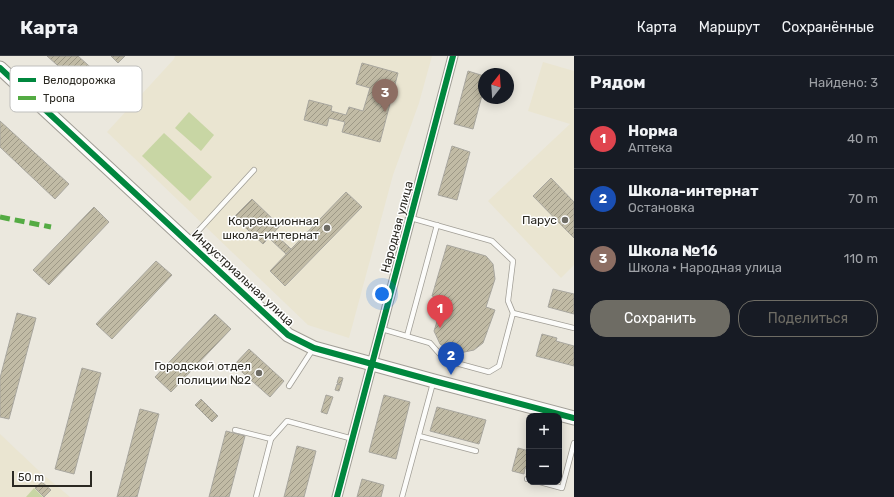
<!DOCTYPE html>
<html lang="ru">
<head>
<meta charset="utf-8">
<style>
  body { margin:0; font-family:Rubik,sans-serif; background:#20242c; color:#f1f3f6 }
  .controls { position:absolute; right:12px; bottom:12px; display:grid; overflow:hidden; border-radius:8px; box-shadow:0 2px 10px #0003 }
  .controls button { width:36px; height:36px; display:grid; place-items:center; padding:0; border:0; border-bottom:1px solid #363941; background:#171b24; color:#f1f3f6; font:20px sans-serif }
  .compass { position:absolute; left:478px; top:12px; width:36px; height:36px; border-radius:50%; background:#171b24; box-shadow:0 2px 10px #0003; rotate:17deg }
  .scale { position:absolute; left:12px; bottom:10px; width:80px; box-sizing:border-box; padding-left:4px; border:2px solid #2b2922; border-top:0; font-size:11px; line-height:14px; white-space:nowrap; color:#2b2922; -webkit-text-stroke:3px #fff; paint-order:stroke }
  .you { position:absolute; left:382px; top:238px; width:14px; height:14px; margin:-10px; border:3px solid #fff; border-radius:50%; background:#1a73e8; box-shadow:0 0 0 6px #1a73e833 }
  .badge { display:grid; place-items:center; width:26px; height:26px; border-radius:50%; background:#6e6c64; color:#fff; font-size:13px; font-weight:700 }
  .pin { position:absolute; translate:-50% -33px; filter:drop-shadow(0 1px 2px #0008) }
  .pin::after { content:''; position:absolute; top:21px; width:14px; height:12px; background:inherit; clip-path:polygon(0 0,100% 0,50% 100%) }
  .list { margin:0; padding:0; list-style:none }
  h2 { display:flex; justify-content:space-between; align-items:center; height:52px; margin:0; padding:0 16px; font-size:17px }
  h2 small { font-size:13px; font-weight:400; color:#9ea1a6 }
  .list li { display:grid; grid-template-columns:26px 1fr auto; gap:12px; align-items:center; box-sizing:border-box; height:60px; padding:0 16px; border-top:1px solid #363941 }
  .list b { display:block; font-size:15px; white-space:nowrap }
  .list p { margin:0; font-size:13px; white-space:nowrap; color:#9ea1a6 }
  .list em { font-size:13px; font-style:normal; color:#9ea1a6 }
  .actions { display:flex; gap:8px; padding:12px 16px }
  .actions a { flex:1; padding:9px 0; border:1px solid #6e6c64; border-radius:16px; text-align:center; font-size:14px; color:#6e6c64 }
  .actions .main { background:#6e6c64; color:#fff }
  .map { position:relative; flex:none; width:574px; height:441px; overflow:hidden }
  header { display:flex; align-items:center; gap:24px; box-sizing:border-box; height:56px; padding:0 20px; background:#171b24; border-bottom:1px solid #363941 }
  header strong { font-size:19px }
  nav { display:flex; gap:22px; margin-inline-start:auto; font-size:14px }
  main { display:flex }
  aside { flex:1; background:#171b24 }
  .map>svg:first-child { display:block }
</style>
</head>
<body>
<header>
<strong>Карта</strong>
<nav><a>Карта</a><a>Маршрут</a><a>Сохранённые</a></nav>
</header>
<main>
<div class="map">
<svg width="574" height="441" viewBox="0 0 574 441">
  <defs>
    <pattern id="building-hatch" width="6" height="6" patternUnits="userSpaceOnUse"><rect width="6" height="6" fill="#c1bba5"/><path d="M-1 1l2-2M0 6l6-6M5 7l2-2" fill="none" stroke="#9d9886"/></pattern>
  </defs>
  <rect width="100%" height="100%" fill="#ebe8de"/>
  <g fill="#eae5d1">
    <polygon points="175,0 432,0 419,47 393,119 349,282 308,269 107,76 174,3"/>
    <polygon points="543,6 574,15 574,209 561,222 488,145 570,68 528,55"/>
    <polygon points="0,378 39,415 70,441 0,441"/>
  </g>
  <g fill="#c8d6a4">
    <polygon points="189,56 214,79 201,95 175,72"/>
    <polygon points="164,77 212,121 190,145 142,100"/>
    <polygon points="34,432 43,441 26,441"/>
  </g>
  <g fill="url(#building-hatch)" stroke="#a8a69e">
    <polygon points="47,0 78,0 117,35 103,50"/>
    <polygon points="111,0 125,0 118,7"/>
    <polygon points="362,7 398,17 380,86 342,76 345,66 329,62 327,70 304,64 309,44 332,50 331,55 346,59 349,51 363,55 370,32 356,28"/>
    <polygon points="468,15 484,20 484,32 473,73 454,68"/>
    <polygon points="0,65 69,128 55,143 0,91"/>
    <polygon points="452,90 470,96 457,144 438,139"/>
    <polygon points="551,122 574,146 574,182 533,140"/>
    <polygon points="346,136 362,151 285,230 270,215"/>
    <polygon points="252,143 280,170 263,188 234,161"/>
    <polygon points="94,151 109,166 49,229 33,214"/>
    <polygon points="274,177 291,193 286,198 269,182"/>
    <polygon points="447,189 486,200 493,208 495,223 486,251 495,254 483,287 474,294 455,298 440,288 434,275 444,244 432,240"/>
    <polygon points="156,205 172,219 112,283 96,268"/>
    <polygon points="553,233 574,238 574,258 548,251"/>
    <polygon points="17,257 36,262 9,363 0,361 0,322"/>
    <polygon points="215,258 231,273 171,336 155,321"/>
    <polygon points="542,278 557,282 556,285 574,290 574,310 536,300"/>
    <polygon points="249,293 284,325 270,341 234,309"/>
    <polygon points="82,312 101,317 74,418 55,413"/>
    <polygon points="339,321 343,322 341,329 337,327"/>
    <polygon points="337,328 341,329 339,335 335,334"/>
    <polygon points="326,339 333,341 327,358 321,356"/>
    <polygon points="384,339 410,346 396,403 369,396"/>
    <polygon points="201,343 218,360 212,366 195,349"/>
    <polygon points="437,351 486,364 479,388 430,375"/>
    <polygon points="140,353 159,358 137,441 117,441"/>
    <polygon points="226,375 245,380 229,441 209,441"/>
    <polygon points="297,390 316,395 304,441 284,441"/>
    <polygon points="518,392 529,395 529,413 525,412 524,418 512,415"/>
    <polygon points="362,423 384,429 381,441 357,441"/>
    <polygon points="42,426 51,434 44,441 35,432"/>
  </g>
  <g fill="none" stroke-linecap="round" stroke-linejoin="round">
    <g stroke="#a19e96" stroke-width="6">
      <g id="lane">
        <polyline points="411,162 492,185 513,205 508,245 513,257"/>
        <polyline points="189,185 254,114"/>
        <polyline points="382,273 430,287 445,304 489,316 499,310 513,257 574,272"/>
        <polyline points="407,280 437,169"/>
        <polyline points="289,330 313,293"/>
        <polyline points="235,374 271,383 287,365 353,383"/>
        <polyline points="419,380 476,395"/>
        <polyline points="527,423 529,423"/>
        <polyline points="540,426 562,432 574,387"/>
        <polyline points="256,441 271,383"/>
        <polyline points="402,441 433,327"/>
      </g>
    </g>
    <g stroke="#a19e96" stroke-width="11">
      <polyline id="street" points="337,441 453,0"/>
    </g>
    <g stroke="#a19e96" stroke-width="15">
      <polyline id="secondary" points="0,12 288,279 314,292 434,325 574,362"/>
    </g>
    <use href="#lane" stroke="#fcfcfa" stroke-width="4.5"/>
    <use href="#street" stroke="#fcfcfa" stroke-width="9"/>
    <use href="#secondary" stroke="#fcfcfa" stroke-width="13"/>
    <polyline stroke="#54ab43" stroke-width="5" stroke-dasharray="10 5" stroke-linecap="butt" points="0,161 51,171"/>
    <g stroke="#fff" stroke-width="8">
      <g id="cycleway">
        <polyline points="0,12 288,279 314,292 434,325 574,362"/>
        <polyline points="337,441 453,0"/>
      </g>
    </g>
    <use href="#cycleway" stroke="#00873e" stroke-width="6"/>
  </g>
  <g fill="#6e6c64" stroke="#fff" stroke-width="1.5">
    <circle cx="565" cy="164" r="4"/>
    <circle cx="327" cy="172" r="4"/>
    <circle cx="259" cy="317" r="4"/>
  </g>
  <g text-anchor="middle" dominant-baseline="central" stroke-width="3" stroke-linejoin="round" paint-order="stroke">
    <g font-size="12" fill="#2b2922" stroke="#fff" text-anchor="end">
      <text x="557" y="164">Парус</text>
      <text x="319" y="165">Коррекционная<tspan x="319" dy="14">школа-интернат</tspan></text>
      <text x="251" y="310">Городской отдел<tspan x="251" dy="14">полиции №2</tspan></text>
    </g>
    <g font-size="12" fill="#2b2922" stroke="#fff">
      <text transform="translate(397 171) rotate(-75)">Народная улица</text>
      <text transform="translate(243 222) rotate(43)">Индустриальная улица</text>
    </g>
  </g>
  <rect x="10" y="10" width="132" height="46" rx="6" fill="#fff" stroke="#bfbfbd" stroke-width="1"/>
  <rect x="18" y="22" width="18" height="4" fill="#00873e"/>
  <rect x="18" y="40" width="18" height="4" fill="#54ab43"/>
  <g font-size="11" fill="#2b2922">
    <text x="43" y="28">Велодорожка</text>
    <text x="43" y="46">Тропа</text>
  </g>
</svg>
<div class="controls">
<button>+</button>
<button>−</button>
</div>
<svg class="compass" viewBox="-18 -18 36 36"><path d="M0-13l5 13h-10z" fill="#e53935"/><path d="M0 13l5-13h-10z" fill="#9ea1a6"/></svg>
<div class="scale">50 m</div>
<div class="you"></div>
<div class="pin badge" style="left:440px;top:272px;background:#e0444e">1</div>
<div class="pin badge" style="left:451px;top:319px;background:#1a4fb4">2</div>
<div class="pin badge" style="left:385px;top:56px;background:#8d6e63">3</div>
</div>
<aside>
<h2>Рядом<small>Найдено: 3</small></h2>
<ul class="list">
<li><span class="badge" style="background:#e0444e">1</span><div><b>Норма</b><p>Аптека</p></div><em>40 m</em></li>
<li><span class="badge" style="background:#1a4fb4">2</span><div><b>Школа-интернат</b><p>Остановка</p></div><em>70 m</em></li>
<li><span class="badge" style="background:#8d6e63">3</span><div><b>Школа №16</b><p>Школа · Народная улица</p></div><em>110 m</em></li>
</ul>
<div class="actions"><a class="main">Сохранить</a><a>Поделиться</a></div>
</aside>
</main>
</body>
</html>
